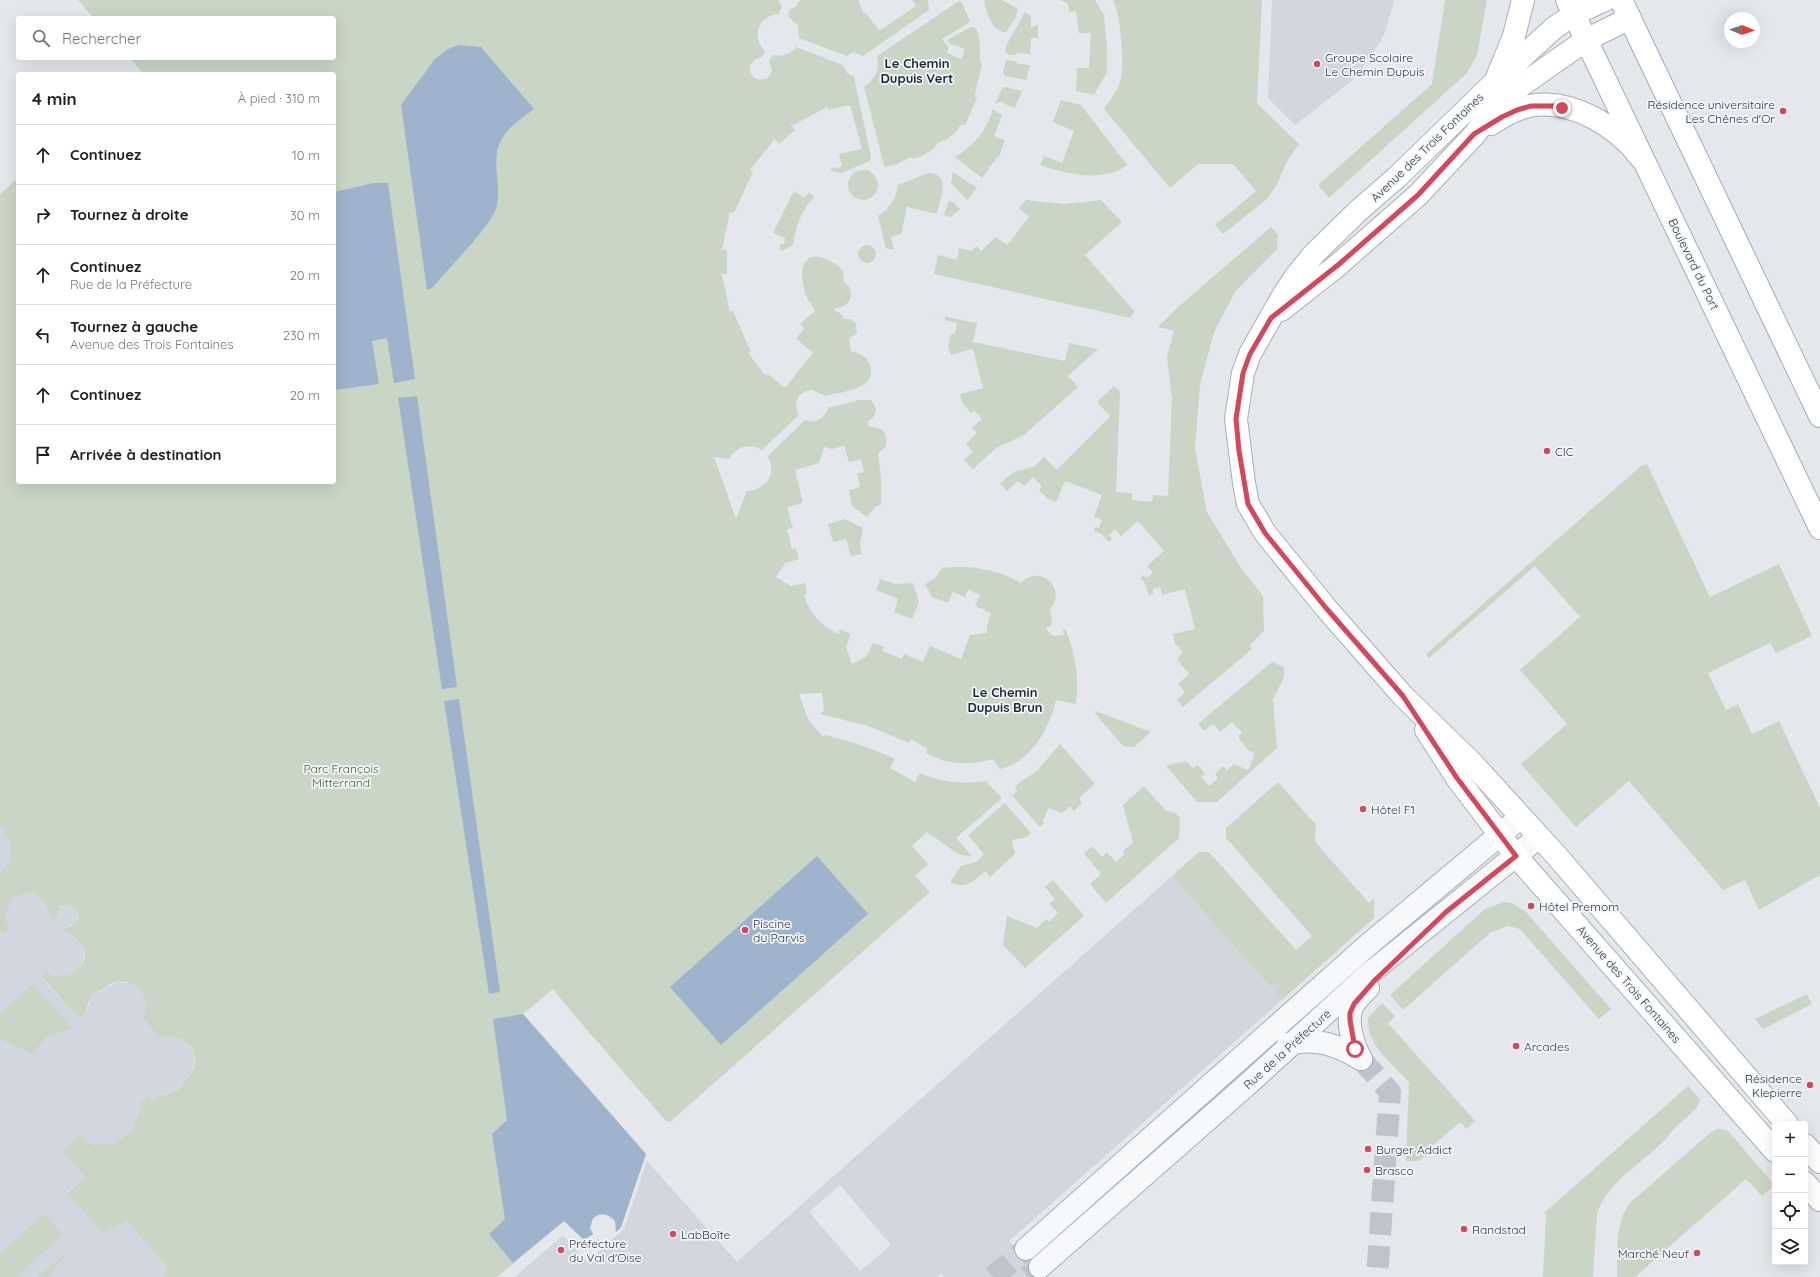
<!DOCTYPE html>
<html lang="fr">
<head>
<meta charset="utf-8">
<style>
  body { margin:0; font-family:Quicksand,sans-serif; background:#f2f2f2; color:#202124 }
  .controls { position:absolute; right:12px; bottom:12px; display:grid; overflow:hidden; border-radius:4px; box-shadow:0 4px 16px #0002 }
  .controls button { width:36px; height:36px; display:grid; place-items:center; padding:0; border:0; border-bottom:1px solid #e0e0e0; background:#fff; color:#202124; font:20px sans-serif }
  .compass { position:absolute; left:1724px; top:12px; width:36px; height:36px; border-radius:50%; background:#fff; box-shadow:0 4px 16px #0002; rotate:92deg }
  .stop { position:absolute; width:12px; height:12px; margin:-9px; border:3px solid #d1495b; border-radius:50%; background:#fff }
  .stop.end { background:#d1495b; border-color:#fff; box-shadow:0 1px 4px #0008 }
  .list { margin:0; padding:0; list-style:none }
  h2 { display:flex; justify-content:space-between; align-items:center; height:52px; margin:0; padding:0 16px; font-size:17px }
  h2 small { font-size:13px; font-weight:400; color:#757577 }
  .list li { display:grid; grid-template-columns:26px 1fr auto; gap:12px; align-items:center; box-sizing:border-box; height:60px; padding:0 16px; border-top:1px solid #e0e0e0 }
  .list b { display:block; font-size:15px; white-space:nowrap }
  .list p { margin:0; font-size:13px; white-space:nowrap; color:#757577 }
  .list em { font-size:13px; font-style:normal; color:#757577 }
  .icon { flex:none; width:22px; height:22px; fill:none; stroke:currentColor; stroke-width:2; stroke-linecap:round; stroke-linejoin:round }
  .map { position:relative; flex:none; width:1820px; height:1277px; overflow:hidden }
  .search { position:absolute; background:#fff; box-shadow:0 4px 16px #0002; left:16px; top:16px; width:320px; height:44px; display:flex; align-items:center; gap:10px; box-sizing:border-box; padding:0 14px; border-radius:4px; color:#757577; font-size:15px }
  .panel { position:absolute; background:#fff; box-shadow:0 4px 16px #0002; left:16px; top:72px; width:320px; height:412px; border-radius:4px }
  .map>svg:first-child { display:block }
</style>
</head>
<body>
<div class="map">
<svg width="1820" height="1277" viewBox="0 0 1820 1277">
  <rect width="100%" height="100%" fill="#e4e7ec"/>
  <g fill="#d2d6de" fill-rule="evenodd">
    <polygon points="1272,0 1394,0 1386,30 1378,45 1360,71 1349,83 1295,125 1268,98"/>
    <polygon points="0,827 6,828 11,850 9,862 0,873"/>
    <path d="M 1172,876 L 1270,987 L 1276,981 L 1280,986 L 1274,991 L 1282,1000 L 1009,1241 L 1041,1277 L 944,1277 L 941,1273 L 937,1277 L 515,1277 L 563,1235 L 587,1262 L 624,1229 L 647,1161 L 737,1262 ZM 840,1185 L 891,1245 L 860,1271 L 809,1212 Z"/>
    <polygon points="25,893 37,894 57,913 59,909 65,905 73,906 77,910 78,914 76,923 66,926 63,931 80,942 84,947 85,952 82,963 77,972 67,976 57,977 47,971 41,977 79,1019 80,1017 83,1018 93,995 117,982 131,983 139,988 145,996 147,1004 146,1014 168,1035 177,1036 187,1042 194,1053 194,1063 191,1073 177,1090 153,1098 153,1099 149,1096 139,1104 143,1108 140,1109 130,1132 112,1144 100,1146 89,1143 80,1135 85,1177 67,1192 127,1221 168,1268 163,1277 0,1277 0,930 3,934 7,925 5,914 12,898 16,898"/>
  </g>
  <g fill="#c9d6c5">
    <path d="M 78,0 L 778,0 L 782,6 L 779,14 C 759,15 750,37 765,51 L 761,58 L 756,59 L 750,65 C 749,73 752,78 760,80 L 768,78 L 772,71 L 769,61 L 773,55 C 782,57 790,55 796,47 L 843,65 L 847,73 L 854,77 L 871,157 L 870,161 L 841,173 L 832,171 L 830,169 L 835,167 L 837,169 L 842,166 L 839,154 L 862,149 L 850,105 L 828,110 L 827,107 L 793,125 L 789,121 L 795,130 L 779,144 L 771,135 L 774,140 L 750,170 L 753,172 L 734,213 L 730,212 L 722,249 L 716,249 L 727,250 L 727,274 L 716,274 L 722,275 L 730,312 L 733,311 L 751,352 L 748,353 L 766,376 L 768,374 L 785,388 L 813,353 L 796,339 L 804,329 L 800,324 L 815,311 C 813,306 810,303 807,298 C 803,288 798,267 808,259 C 813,256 817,256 823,258 C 831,261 839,264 843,272 L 844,282 C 857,291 851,308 835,308 L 835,311 L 840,313 L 844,319 L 851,319 L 856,324 L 857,333 L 849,339 L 851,352 C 870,352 880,377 861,386 C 850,392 836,393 825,396 L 813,390 C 799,389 792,403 799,415 L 762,450 C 750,443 736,446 729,459 L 714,457 L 736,519 L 747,491 C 767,490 777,473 768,456 L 805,420 C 816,424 824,419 828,408 L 859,400 L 871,400 C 878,408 877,416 868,421 L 869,427 C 882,426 888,433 886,446 L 878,454 L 881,477 L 881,504 L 875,507 L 867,517 L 852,506 L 849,490 L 860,487 L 857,473 L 864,472 L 861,459 L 849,462 L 844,446 L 832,449 L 824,447 L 819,463 L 795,470 L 803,503 L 787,507 L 793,528 L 787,529 L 792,549 L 796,548 L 799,559 L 785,563 L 776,577 L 791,586 L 805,583 L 807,594 L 804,595 C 808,611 823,628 839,634 L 840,630 L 851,634 L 846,647 L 852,664 L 867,656 L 873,643 L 884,647 L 882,651 L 902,659 L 904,654 L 923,662 L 930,646 L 961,659 L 970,635 L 987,633 L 987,625 L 991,613 L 975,606 L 980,595 L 968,590 L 965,597 L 953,592 L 948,603 L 932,597 L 925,584 L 935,578 L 942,568 C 971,565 996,569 1021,583 C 1041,562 1069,591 1049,610 L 1051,613 L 1052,624 L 1046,629 L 1053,636 L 1064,635 L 1063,630 L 1065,629 C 1076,654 1079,678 1076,704 L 1056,700 C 1049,729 1031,762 1000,769 L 993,759 C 971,766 947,765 926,753 L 928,749 L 911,739 L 909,743 L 868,726 L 820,714 L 824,711 L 822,693 L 799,694 L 808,719 L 823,737 L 825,735 C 850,741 872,748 895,759 L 890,768 L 915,782 L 920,773 C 943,783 962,784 986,781 L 1002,798 L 956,838 L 971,855 L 969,857 L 958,854 L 927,832 L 912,846 L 928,864 L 915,876 L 930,892 L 670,1122 L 666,1121 L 659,1113 L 575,1016 L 553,989 L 523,1014 L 646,1154 L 621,1227 L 616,1232 L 615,1221 C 608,1213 601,1212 593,1218 L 590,1228 L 593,1234 L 584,1240 L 564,1221 L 497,1277 L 163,1277 L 168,1268 L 127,1221 L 102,1232 L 67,1193 L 85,1177 L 62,1151 L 80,1135 L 89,1143 L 95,1145 L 112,1144 L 130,1132 L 140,1109 L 142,1108 L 139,1104 L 149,1096 L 153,1100 L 153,1098 C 160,1095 171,1094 177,1090 C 179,1089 181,1085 183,1083 C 187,1078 192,1074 194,1067 C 200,1045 179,1032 160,1037 L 143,1019 C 152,1000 139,978 116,982 C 111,983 107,986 103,989 C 99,991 94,993 92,996 C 88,1002 86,1011 83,1018 L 80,1017 L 79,1019 L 41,976 L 47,971 C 66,988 93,962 83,946 C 79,939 70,935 63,931 L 66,926 L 71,926 L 78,919 C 79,908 70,902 60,907 L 57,916 L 52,919 C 46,906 41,889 24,894 C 19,895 17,898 12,898 C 10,910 0,914 10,928 L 3,934 L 0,930 L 0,873 L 9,862 L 11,850 L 9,840 L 4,833 L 5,828 L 0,827 L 0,194 L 18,178 L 18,482 L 334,482 L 334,74 L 144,74 L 130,58 L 334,58 L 334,18 L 94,18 Z"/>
    <polygon points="800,0 858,0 864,14 866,13 879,31 916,6 912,0 928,0 929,10 863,56 854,52 847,56 799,38 798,26 788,16 790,9 796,7"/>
    <path d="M 984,0 L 1002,0 L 1018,9 L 1015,19 L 1006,32 C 992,33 986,11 984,0 Z"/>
    <polygon points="1060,0 1095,0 1104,15 1107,47 1107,72 1094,95 1076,91 1077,68 1089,68 1091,33 1079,33 1076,11 1069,12 1068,4"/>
    <path d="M 1113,0 L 1262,0 L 1257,103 L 1299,144 L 1287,161 L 1277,184 L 1267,199 L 1223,234 L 1215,225 L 1256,191 L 1233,164 L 1198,164 L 1170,188 L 1104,109 C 1109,101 1119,89 1121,79 C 1124,61 1121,15 1113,0 Z"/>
    <polygon points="1445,0 1487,0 1477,55 1467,73 1329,198 1318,185 1432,84"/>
    <path d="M 959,1 L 962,3 L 970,22 L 942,39 L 949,48 L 947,53 L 961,59 L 965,49 L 950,44 L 947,40 L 971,27 L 976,28 C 981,38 980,50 980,61 L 982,64 L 975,94 L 977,98 L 965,125 L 960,125 L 957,131 L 947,139 L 938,143 L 933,149 L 922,156 L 913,159 L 910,157 L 897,164 L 886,167 L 884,165 L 864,87 C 876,78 880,70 877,56 Z"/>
    <polygon points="1025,12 1031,16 1031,27 1038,25 1038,38 1031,38 1030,54 1017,53 1015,55 1008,55 1005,51 1007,44"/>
    <polygon points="1006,60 1014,61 1019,64 1030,65 1026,80 1005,76 1003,72"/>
    <polygon points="1005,87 1022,91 1015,108 1000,102 995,104 1002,88"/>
    <path d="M 1061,100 L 1081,105 L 1127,165 C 1104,183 1066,174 1040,165 L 1044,156 L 1062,163 L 1074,131 L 1053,122 Z"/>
    <path d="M 993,109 L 996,112 L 1002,115 L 994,136 L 1005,140 L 999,157 L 997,157 L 982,178 L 955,157 C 974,146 987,130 993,109 Z"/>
    <circle cx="863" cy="185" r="15"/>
    <polygon points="953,172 977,188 967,200 951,183"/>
    <path d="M 928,173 C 952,173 940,199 937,214 L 907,207 L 901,234 L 891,237 L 894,250 L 886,248 L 878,216 C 889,208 897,200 898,185 Z"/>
    <path d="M 794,191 L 804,198 L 809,192 L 814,197 C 800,213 797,224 793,245 L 782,251 L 779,249 L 781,244 L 784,244 L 785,238 L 773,233 Z"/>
    <polygon points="1026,200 1064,204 1101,200 1122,222 1085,255 1135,312 1130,318 934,274 938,255 957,260 959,248 971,251 977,246 981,251 996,237 1007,245 1029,217 1019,208"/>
    <polygon points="949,201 952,201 960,209 951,217 944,215"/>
    <polygon points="1271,227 1278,235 1277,249 1235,292 1214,332 1200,385 1195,449 1207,512 1241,568 1263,596 1264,631 1249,646 1252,649 1183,707 1177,700 1185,692 1178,684 1189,674 1177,659 1183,653 1175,643 1173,634 1195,629 1185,589 1162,595 1160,587 1153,589 1153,594 1149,595 1146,585 1140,578 1144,575 1147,578 1153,573 1147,566 1164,551 1138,521 1121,536 1115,529 1109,535 1112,539 1109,542 1102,534 1094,531 1095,527 1099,528 1102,520 1094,517 1102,495 1065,481 1056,502 1048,499 1039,490 1042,487 1033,477 1024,486 1018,481 1007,491 1000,483 1014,472 1034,467 1044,457 1057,470 1111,416 1098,404 1099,400 1114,386 1120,392 1116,492 1132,493 1132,500 1152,502 1153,495 1168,496 1172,399 1167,357 1174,331 1158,327 1177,308"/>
    <circle cx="867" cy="254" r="9"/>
    <polygon points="931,314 977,323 973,342 1065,361 1069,343 1098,349 1068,376 1078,387 1024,435 996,448 973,469 964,460 973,452 966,444 977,433 972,428 982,419 974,410 971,413 962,402 960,394 983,388 973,349 951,355 948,346 951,334 955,334 957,323 945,320 945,317"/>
    <polygon points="1647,464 1710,597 1779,564 1812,636 1776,653 1770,643 1708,673 1726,710 1738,704 1752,734 1779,721 1820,808 1820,875 1759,910 1745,880 1723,890 1629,781 1576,827 1521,764 1567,724 1520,670 1580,617 1535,566 1429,658 1426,654 1641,466"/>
    <polygon points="845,519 863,528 860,545 862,554 851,556 846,539 833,542 828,524"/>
    <polygon points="880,579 895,584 913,583 919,602 912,619 894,612 898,599 876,590"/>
    <polygon points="1272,662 1284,667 1284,677 1273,700 1277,748 1217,802 1197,802 1166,766 1186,761 1193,768 1198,765 1205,774 1201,777 1209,786 1218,778 1215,774 1223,766 1227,770 1234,764 1247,770 1249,769 1255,753 1249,751 1238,737 1242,733 1232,722 1220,732 1213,724 1204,731 1198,724"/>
    <polygon points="1096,711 1151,732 1134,747 1123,746 1095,713"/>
    <polygon points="1060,744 1095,784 1079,798 1082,803 1074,811 1070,806 1062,813 1048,808 1043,821 1044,823 1040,827 1008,791 1013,795 1017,791 1015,786 1038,770"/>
    <polygon points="1278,782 1316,825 1315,842 1369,903 1374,898 1374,918 1282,1000 1274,991 1280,986 1276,982 1270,987 1172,876 1199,852 1209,852 1296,950 1312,936 1226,838 1226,828"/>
    <polygon points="1144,786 1166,811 1175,813 1180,818 1179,838 1106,903 1090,884 1101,874 1084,853 1092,846 1102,857 1107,852 1116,862 1125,854 1123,851 1133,843 1123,805"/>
    <path d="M 1005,803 L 1031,833 L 1027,837 L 1012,840 L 1015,854 L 990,877 L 985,871 C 975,880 965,891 950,882 L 961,866 L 976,862 L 984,854 L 968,835 Z"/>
    <polygon points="1053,880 1084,916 1025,968 1003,945 1007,916 1037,928 1046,919 1049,922 1058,913 1049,904 1055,899 1045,887"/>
    <polygon points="1504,902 1512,903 1526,912 1611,1009 1599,1019 1520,929 1508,926 1491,932 1403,1010 1390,995 1485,909"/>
    <polygon points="33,984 71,1027 69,1029 46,1037 32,1054 0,1039 0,1013"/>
    <polygon points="1807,994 1812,1004 1763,1029 1755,1019"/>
    <path d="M 1382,1003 L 1395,1016 L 1388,1023 L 1475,1121 L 1467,1129 L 1460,1122 L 1425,1152 L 1427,1154 L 1419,1161 L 1406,1161 L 1409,1082 C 1392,1063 1366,1045 1368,1018 Z"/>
    <path d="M 1688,1086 L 1700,1100 C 1697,1112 1684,1118 1676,1127 C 1671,1131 1668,1137 1664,1141 C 1640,1164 1609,1181 1597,1213 L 1593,1277 L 1543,1277 L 1546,1215 L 1544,1213 Z"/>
    <path d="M 1717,1129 L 1722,1129 L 1728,1131 L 1770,1180 L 1772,1183 L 1771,1188 L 1762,1196 L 1746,1179 L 1635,1277 L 1617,1277 C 1618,1253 1614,1221 1631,1202 L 1710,1133 Z"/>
    <polygon points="44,1214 63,1235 16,1277 0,1277 0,1253"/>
    <polygon points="63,1255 65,1257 47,1277 38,1277"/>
  </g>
  <g fill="#9fb4cc">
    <path d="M 459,45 L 481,47 L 534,109 C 506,130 493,138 497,175 C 498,186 499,199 496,209 C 489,228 447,270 432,288 L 427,290 L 401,105 L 435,59 L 448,49 Z"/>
    <polygon points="374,183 388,183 415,379 394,383 387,338 372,341 379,384 335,390 334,192"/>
    <polygon points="417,396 457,687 442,689 398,398"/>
    <polygon points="459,699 500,992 489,994 444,701"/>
    <polygon points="817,856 868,914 721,1045 670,987"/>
    <path d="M 523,1014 L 646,1154 L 621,1227 L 616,1232 L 615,1221 C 608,1213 601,1212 593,1218 L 590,1228 L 593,1234 L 584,1240 L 564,1221 L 513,1263 L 489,1234 L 505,1219 L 492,1134 L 507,1120 L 493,1019 Z"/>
  </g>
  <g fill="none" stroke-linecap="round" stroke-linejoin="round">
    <g stroke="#bfc3cb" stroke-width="22" stroke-dasharray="22 11" stroke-linecap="butt">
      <polyline points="1361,1059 1390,1092 1377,1277"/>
      <polyline points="993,1277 1026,1249"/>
      <polyline points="1028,1277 1040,1267"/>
    </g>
    <g stroke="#a9aeb7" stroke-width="24">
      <g id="street">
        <path d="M 1288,1044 C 1316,1037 1337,1045 1361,1059"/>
        <path d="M 1361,1059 C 1353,1044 1345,1021 1353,1005 C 1357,999 1363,993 1368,988"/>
        <polyline points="1026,1249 1368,945 1521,817"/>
        <polyline points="1040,1267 1248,1084 1370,973 1539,837"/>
      </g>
    </g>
    <g stroke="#a9aeb7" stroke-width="24">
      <g id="secondary">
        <polyline points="1605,0 1574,14 1554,28 1495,82 1396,178 1359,210 1314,254 1296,276 1284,294 1250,354 1243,373 1236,419 1244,483 1248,504 1265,533 1326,608 1403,696 1472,763 1556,855 1787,1124"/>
        <polyline points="1498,75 1514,36 1523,0"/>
        <path d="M 1491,124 C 1503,116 1515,109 1529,106 C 1571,98 1617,126 1641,158"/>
        <polyline points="1281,310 1338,265 1418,195 1475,134 1491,113 1519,87 1586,40 1630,18"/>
        <polyline points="1426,730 1457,778 1516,856 1775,1151"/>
        <polyline points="1805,1145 1820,1162"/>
        <polyline points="1805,1183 1820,1200"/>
      </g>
    </g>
    <g stroke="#a3abb8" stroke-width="24">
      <g id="primary">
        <polyline points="1567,0 1820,528"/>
        <polyline points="1621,0 1820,416"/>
      </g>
    </g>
    <use href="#street" stroke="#f7f8fa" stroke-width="22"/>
    <use href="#secondary" stroke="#fff" stroke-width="22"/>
    <use href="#primary" stroke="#fff" stroke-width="22"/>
  </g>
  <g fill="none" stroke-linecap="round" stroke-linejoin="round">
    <polyline stroke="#d1495b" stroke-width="5" points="1355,1049 1350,1020 1350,1013 1354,1004 1375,980 1446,912 1516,856 1457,778 1403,696 1326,608 1265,533 1248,504 1239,451 1236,419 1243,373 1250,354 1271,318 1338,265 1418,195 1474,134 1502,117 1517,110 1531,106 1553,106 1562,108"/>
  </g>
  <g fill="#d1495b" stroke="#f4f6f9" stroke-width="1.5">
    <circle cx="1317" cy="64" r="4"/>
    <circle cx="1783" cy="111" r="4"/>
    <circle cx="1547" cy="451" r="4"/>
    <circle cx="1363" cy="809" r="4"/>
    <circle cx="1531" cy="906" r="4"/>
    <circle cx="745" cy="930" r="4"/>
    <circle cx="1516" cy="1046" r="4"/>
    <circle cx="1810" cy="1085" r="4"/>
    <circle cx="1368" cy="1149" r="4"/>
    <circle cx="1367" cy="1170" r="4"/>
    <circle cx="1464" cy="1229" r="4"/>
    <circle cx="673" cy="1234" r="4"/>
    <circle cx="561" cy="1250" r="4"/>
    <circle cx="1697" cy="1253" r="4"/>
  </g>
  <g text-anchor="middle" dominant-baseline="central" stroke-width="3.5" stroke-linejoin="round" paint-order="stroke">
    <g font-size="12" fill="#2b3445" stroke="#f4f6f9" text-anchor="start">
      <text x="1325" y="57">Groupe Scolaire<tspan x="1325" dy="14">Le Chemin Dupuis</tspan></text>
      <text x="1775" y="104" text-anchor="end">Résidence universitaire<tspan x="1775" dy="14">Les Chênes d'Or</tspan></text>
      <text x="1555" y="451">CIC</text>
      <text x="1371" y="809">Hôtel F1</text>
      <text x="1539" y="906">Hôtel Premom</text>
      <text x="753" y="923">Piscine<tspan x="753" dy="14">du Parvis</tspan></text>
      <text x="1524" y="1046">Arcades</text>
      <text x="1802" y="1078" text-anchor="end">Résidence<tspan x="1802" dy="14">Klepierre</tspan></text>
      <text x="1376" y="1149">Burger Addict</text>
      <text x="1375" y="1170">Brasco</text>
      <text x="1472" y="1229">Randstad</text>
      <text x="681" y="1234">LabBoîte</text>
      <text x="569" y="1243">Préfecture<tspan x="569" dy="14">du Val d'Oise</tspan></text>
      <text x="1689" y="1253" text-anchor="end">Marché Neuf</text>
    </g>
    <g font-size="12" fill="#2b3445" stroke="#f4f6f9">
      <text transform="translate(1427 147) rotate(-44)">Avenue des Trois Fontaines</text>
      <text transform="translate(1694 264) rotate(64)">Boulevard du Port</text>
      <text transform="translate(1629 984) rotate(49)">Avenue des Trois Fontaines</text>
      <text transform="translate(1287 1049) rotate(-42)">Rue de la Préfecture</text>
    </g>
    <g font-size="12" fill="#3f6138" stroke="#f4f6f9">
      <text x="341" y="768">Parc François<tspan x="341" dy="14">Mitterrand</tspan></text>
    </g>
    <g font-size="13" font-weight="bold" fill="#1d2536" stroke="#f4f6f9">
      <text x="917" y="63">Le Chemin<tspan x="917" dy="15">Dupuis Vert</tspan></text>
      <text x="1005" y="692">Le Chemin<tspan x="1005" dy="15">Dupuis Brun</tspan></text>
    </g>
  </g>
</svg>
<div class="controls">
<button>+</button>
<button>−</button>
<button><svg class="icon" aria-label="locate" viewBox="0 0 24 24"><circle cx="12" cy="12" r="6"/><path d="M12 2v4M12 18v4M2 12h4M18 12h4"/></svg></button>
<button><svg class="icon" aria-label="layers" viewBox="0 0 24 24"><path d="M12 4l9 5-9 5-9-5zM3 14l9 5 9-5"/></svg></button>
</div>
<svg class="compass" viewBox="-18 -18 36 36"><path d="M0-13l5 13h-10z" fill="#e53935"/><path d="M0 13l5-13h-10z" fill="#757577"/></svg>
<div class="stop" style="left:1355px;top:1049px"></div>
<div class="stop end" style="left:1562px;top:108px"></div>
<div class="search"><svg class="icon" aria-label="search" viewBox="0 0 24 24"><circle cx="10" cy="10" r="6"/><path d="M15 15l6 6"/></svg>Rechercher</div>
<section class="panel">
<h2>4 min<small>À pied · 310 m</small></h2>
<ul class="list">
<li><svg class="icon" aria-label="ahead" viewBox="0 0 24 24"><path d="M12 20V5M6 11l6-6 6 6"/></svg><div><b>Continuez</b></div><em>10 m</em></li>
<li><svg class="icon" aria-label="right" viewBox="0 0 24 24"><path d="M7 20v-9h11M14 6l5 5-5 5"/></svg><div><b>Tournez à droite</b></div><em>30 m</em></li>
<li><svg class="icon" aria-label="ahead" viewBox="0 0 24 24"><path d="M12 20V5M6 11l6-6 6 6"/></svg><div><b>Continuez</b><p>Rue de la Préfecture</p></div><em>20 m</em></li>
<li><svg class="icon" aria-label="left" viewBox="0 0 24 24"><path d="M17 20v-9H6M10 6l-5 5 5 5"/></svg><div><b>Tournez à gauche</b><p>Avenue des Trois Fontaines</p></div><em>230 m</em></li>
<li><svg class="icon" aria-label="ahead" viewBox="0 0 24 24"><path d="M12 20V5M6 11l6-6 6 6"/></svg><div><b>Continuez</b></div><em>20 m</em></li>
<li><svg class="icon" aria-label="arrive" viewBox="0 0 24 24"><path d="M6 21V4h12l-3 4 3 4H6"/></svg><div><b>Arrivée à destination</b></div></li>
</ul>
</section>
</div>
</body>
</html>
